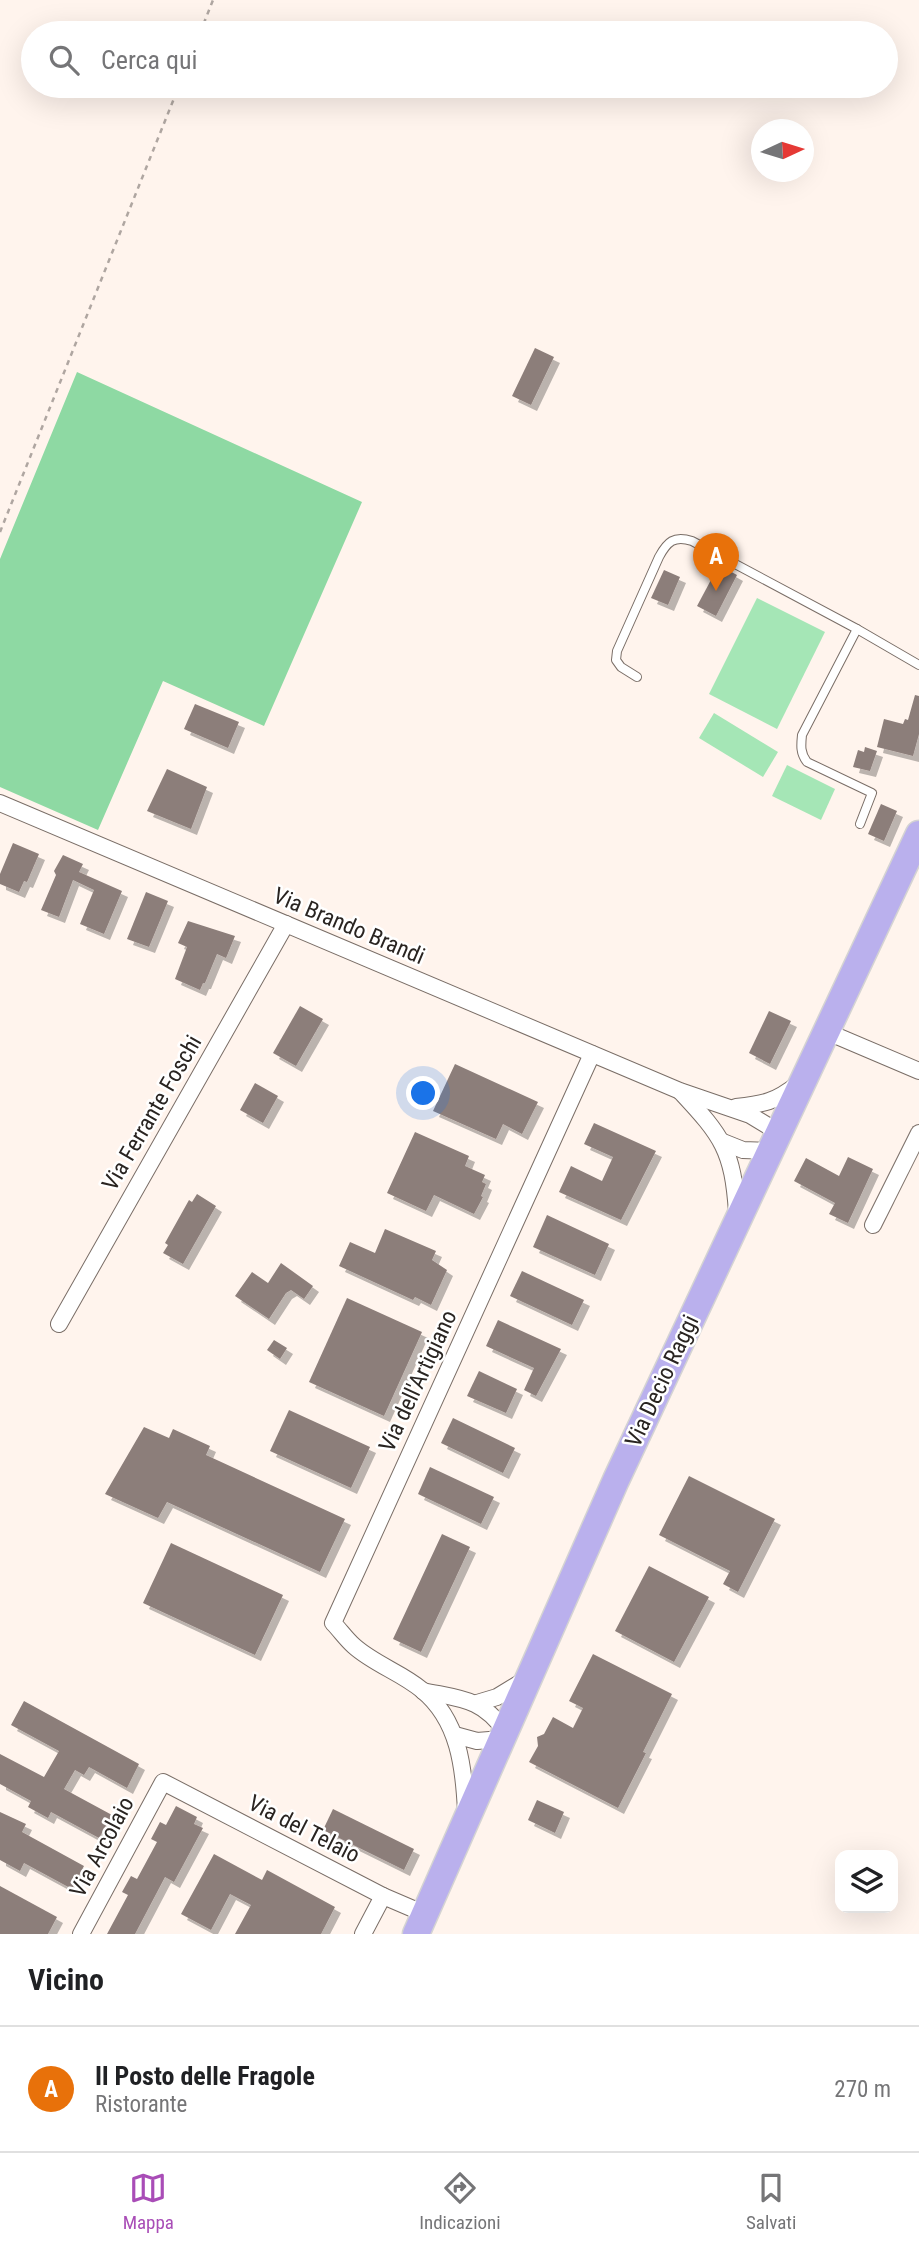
<!DOCTYPE html>
<html lang="it">
<head>
<meta charset="utf-8">
<style>
  body { margin:0; font-family:"Roboto Condensed",sans-serif; background:#f6f6f6; color:#202124 }
  .controls { position:absolute; right:21px; bottom:21px; display:grid; overflow:hidden; border-radius:14px; box-shadow:0 7px 28px #0002 }
  .controls button { width:63px; height:63px; display:grid; place-items:center; padding:0; border:0; border-bottom:2px solid #e0e0e0; background:#fff; color:#202124; font:35px sans-serif }
  .compass { position:absolute; left:751px; top:119px; width:63px; height:63px; border-radius:50%; background:#fff; box-shadow:0 7px 28px #0002; rotate:86deg }
  .you { position:absolute; left:424px; top:1094px; width:24px; height:24px; margin:-18px; border:5px solid #fff; border-radius:50%; background:#1a73e8; box-shadow:0 0 0 10px #1a73e833 }
  .badge { display:grid; place-items:center; width:46px; height:46px; border-radius:50%; background:#a94db7; color:#fff; font-size:23px; font-weight:700 }
  .pin { position:absolute; translate:-50% -58px; filter:drop-shadow(0 2px 4px #0008) }
  .pin::after { content:''; position:absolute; top:37px; width:24px; height:21px; background:inherit; clip-path:polygon(0 0,100% 0,50% 100%) }
  .list { margin:0; padding:0; list-style:none }
  h2 { display:flex; justify-content:space-between; align-items:center; height:91px; margin:0; padding:0 28px; font-size:30px }
  h2 small { font-size:23px; font-weight:400; color:#757577 }
  .list li { display:grid; grid-template-columns:46px 1fr auto; gap:21px; align-items:center; box-sizing:border-box; height:126px; padding:0 28px; border-top:2px solid #e0e0e0 }
  .list b { display:block; font-size:26px; white-space:nowrap }
  .list p { margin:0; font-size:23px; white-space:nowrap; color:#757577 }
  .list em { font-size:23px; font-style:normal; color:#757577 }
  .icon { flex:none; width:38px; height:38px; fill:none; stroke:currentColor; stroke-width:2; stroke-linecap:round; stroke-linejoin:round }
  .map { position:relative; flex:none; width:919px; height:1934px; overflow:hidden }
  .search { position:absolute; background:#fff; box-shadow:0 7px 28px #0002; left:21px; right:21px; top:21px; height:77px; display:flex; align-items:center; gap:18px; box-sizing:border-box; padding:0 24px; border-radius:38px; color:#757577; font-size:26px }
  .sheet { height:217px; background:#fff }
  nav { display:flex; justify-content:space-around; align-items:center; box-sizing:border-box; height:98px; border-top:2px solid #e0e0e0; background:#fff; font-size:19px; color:#757577 }
  nav a { display:grid; justify-items:center; gap:4px }
  nav .on { color:#a94db7 }
  .map>svg:first-child { display:block }
</style>
</head>
<body>
<div class="map">
<svg width="919" height="1934" viewBox="0 0 919 1934">
  <defs>
    <filter id="shadow"><feDropShadow dx="6" dy="6" stdDeviation="0" flood-color="#0004"/></filter>
  </defs>
  <rect width="100%" height="100%" fill="#fff4ed"/>
  <g fill="#a5e6b6">
    <polygon points="757,598 825,632 777,729 709,694"/>
    <polygon points="714,713 778,752 763,777 699,738"/>
    <polygon points="787,765 835,789 821,820 772,796"/>
  </g>
  <polygon fill="#8ed9a3" points="77,372 362,502 264,726 163,681 98,830 0,787 0,559"/>
  <g fill="#8c7e7a" filter="url(#shadow)">
    <polygon points="535,348 554,357 531,405 512,396"/>
    <polygon points="719,565 737,575 716,616 697,606"/>
    <polygon points="664,570 680,577 668,605 651,598"/>
    <polygon points="915,695 919,696 919,734 913,756 877,747 884,719 903,724 905,719 908,720"/>
    <polygon points="195,704 239,722 228,748 184,729"/>
    <polygon points="865,747 877,751 870,771 853,767 858,750 864,752"/>
    <polygon points="167,769 207,787 191,829 147,811"/>
    <polygon points="881,804 897,811 884,841 868,834"/>
    <polygon points="13,843 39,854 27,882 24,881 19,892 0,884 0,874"/>
    <polygon points="63,855 83,864 79,872 122,891 104,934 80,924 94,890 73,880 59,917 41,910 56,875 54,871"/>
    <polygon points="146,892 168,901 149,947 127,939"/>
    <polygon points="188,921 235,936 226,958 217,954 205,983 203,983 200,990 175,979 187,947 178,943"/>
    <polygon points="300,1006 323,1019 296,1066 273,1053"/>
    <polygon points="769,1011 791,1021 770,1064 749,1053"/>
    <polygon points="455,1064 538,1102 522,1134 503,1124 496,1139 433,1111"/>
    <polygon points="255,1083 278,1096 263,1123 240,1110"/>
    <polygon points="594,1123 656,1151 621,1220 559,1192 571,1166 602,1181 613,1157 584,1144"/>
    <polygon points="415,1132 469,1156 465,1166 485,1175 482,1182 486,1184 481,1196 483,1197 474,1214 434,1195 426,1211 387,1193"/>
    <polygon points="848,1157 873,1169 848,1223 829,1214 835,1203 794,1181 806,1158 839,1176"/>
    <polygon points="197,1194 216,1206 183,1264 163,1253 168,1245 165,1243 189,1200 192,1202"/>
    <polygon points="547,1215 609,1244 595,1275 533,1247"/>
    <polygon points="385,1229 436,1251 432,1260 447,1270 431,1305 415,1297 413,1300 339,1266 350,1242 375,1253"/>
    <polygon points="281,1263 313,1286 304,1299 291,1290 286,1293 269,1319 235,1296 252,1272 268,1283"/>
    <polygon points="522,1271 584,1300 572,1325 510,1296"/>
    <polygon points="347,1298 422,1332 384,1416 309,1382"/>
    <polygon points="498,1320 561,1349 536,1396 524,1390 534,1368 486,1346"/>
    <polygon points="274,1340 287,1348 280,1359 267,1350"/>
    <polygon points="479,1371 517,1389 506,1413 467,1396"/>
    <polygon points="289,1410 370,1447 351,1488 270,1451"/>
    <polygon points="453,1418 515,1448 503,1473 441,1443"/>
    <polygon points="144,1427 169,1438 173,1429 210,1446 206,1455 345,1519 320,1572 167,1502 158,1518 105,1494"/>
    <polygon points="430,1467 494,1497 481,1524 418,1494"/>
    <polygon points="689,1476 775,1519 738,1592 723,1584 730,1571 659,1535"/>
    <polygon points="442,1534 470,1547 421,1652 393,1639"/>
    <polygon points="171,1543 283,1595 255,1655 143,1603"/>
    <polygon points="649,1566 709,1597 674,1662 615,1631"/>
    <polygon points="593,1654 672,1694 643,1752 646,1753 618,1808 529,1762 538,1746 537,1737 544,1734 553,1717 573,1728 583,1708 569,1701"/>
    <polygon points="24,1701 139,1764 127,1788 89,1767 84,1775 75,1770 64,1789 112,1815 99,1838 51,1812 48,1818 28,1807 31,1801 0,1784 0,1754 44,1777 59,1751 11,1725"/>
    <polygon points="537,1800 564,1812 555,1833 528,1820"/>
    <polygon points="176,1806 197,1817 194,1824 203,1828 174,1882 165,1877 135,1934 107,1934 128,1895 122,1892 131,1876 137,1879 157,1842 151,1839 160,1822 166,1825"/>
    <polygon points="333,1809 414,1849 404,1870 323,1830"/>
    <polygon points="0,1812 26,1824 22,1832 84,1866 72,1889 24,1863 20,1871 0,1860"/>
    <polygon points="214,1854 262,1880 267,1870 335,1907 321,1934 235,1934 251,1905 230,1894 211,1930 181,1914"/>
    <polygon points="0,1886 57,1917 48,1934 0,1934"/>
  </g>
  <g fill="none" stroke-linecap="round" stroke-linejoin="round">
    <g stroke="#7a6e67" stroke-width="10">
      <g id="lane">
        <path d="M 637,677 L 621,667 L 616,660 L 617,651 L 659,557 C 667,542 674,535 692,541 L 857,629"/>
        <path d="M 860,824 L 872,793 L 807,762 C 800,753 801,745 802,735 L 857,629 L 919,665"/>
      </g>
    </g>
    <g stroke="#7a6e67" stroke-width="18">
      <g id="street">
        <polyline points="0,803 680,1091 750,1115 778,1132"/>
        <polyline points="825,1031 919,1071"/>
        <path d="M 681,1092 C 722,1136 733,1150 737,1213"/>
        <path d="M 736,1107 C 764,1104 775,1102 798,1084"/>
        <polyline points="723,1142 743,1150 769,1151"/>
        <polyline points="873,1225 919,1133"/>
        <polyline points="59,1324 286,924"/>
        <path d="M 423,1691 C 460,1699 482,1698 505,1731"/>
        <polyline points="477,1703 497,1697 525,1680"/>
        <polyline points="455,1735 477,1741 502,1739"/>
        <path d="M 466,1812 C 464,1768 459,1720 422,1690 C 402,1673 374,1664 354,1646 C 346,1639 340,1630 333,1623 L 592,1054"/>
        <polyline points="81,1934 163,1782 383,1896 425,1914"/>
        <polyline points="363,1934 383,1896"/>
      </g>
    </g>
    <g stroke="#d4d3d3" stroke-width="29">
      <polyline id="primary" points="416,1934 616,1480 919,834"/>
    </g>
    <g stroke="#afa6a1" stroke-width="2.5" stroke-dasharray="5 5" stroke-linecap="butt">
      <polyline points="200,33 213,0"/>
      <polyline points="0,532 179,86"/>
    </g>
    <use href="#lane" stroke="#fff" stroke-width="8"/>
    <use href="#street" stroke="#fff" stroke-width="16"/>
    <use href="#primary" stroke="#bab0ed" stroke-width="26"/>
  </g>
  <g text-anchor="middle" dominant-baseline="central" stroke-width="5" stroke-linejoin="round" paint-order="stroke">
    <g font-size="23" fill="#292421" stroke="#fff">
      <text transform="translate(349 926) rotate(23)">Via Brando Brandi</text>
      <text transform="translate(152 1113) rotate(-60)">Via Ferrante Foschi</text>
      <text transform="translate(418 1381) rotate(-65)">Via dell'Artigiano</text>
      <text transform="translate(662 1381) rotate(-65)">Via Decio Raggi</text>
      <text transform="translate(304 1829) rotate(27)">Via del Telaio</text>
      <text transform="translate(102 1847) rotate(-62)">Via Arcolaio</text>
    </g>
  </g>
</svg>
<div class="controls">
<button><svg class="icon" aria-label="layers" viewBox="0 0 24 24"><path d="M12 4l9 5-9 5-9-5zM3 14l9 5 9-5"/></svg></button>
</div>
<svg class="compass" viewBox="-18 -18 36 36"><path d="M0-13l5 13h-10z" fill="#e53935"/><path d="M0 13l5-13h-10z" fill="#757577"/></svg>
<div class="you"></div>
<div class="pin badge" style="left:716px;top:591px;background:#e8710a">A</div>
<div class="search"><svg class="icon" aria-label="search" viewBox="0 0 24 24"><circle cx="10" cy="10" r="6"/><path d="M15 15l6 6"/></svg>Cerca qui</div>
</div>
<section class="sheet">
<h2>Vicino<small></small></h2>
<ul class="list">
<li><span class="badge" style="background:#e8710a">A</span><div><b>Il Posto delle Fragole</b><p>Ristorante</p></div><em>270 m</em></li>
</ul>
</section>
<nav>
<a class="on"><svg class="icon" aria-label="map" viewBox="0 0 24 24"><path d="M3 6l6-2 6 2 6-2v14l-6 2-6-2-6 2zM9 4v14M15 6v14"/></svg>Mappa</a>
<a><svg class="icon" aria-label="directions" viewBox="0 0 24 24"><path d="M12 3l9 9-9 9-9-9zM9 14v-3h6M13 9l2 2-2 2"/></svg>Indicazioni</a>
<a><svg class="icon" aria-label="saved" viewBox="0 0 24 24"><path d="M7 4h10v16l-5-4-5 4z"/></svg>Salvati</a>
</nav>
</body>
</html>
